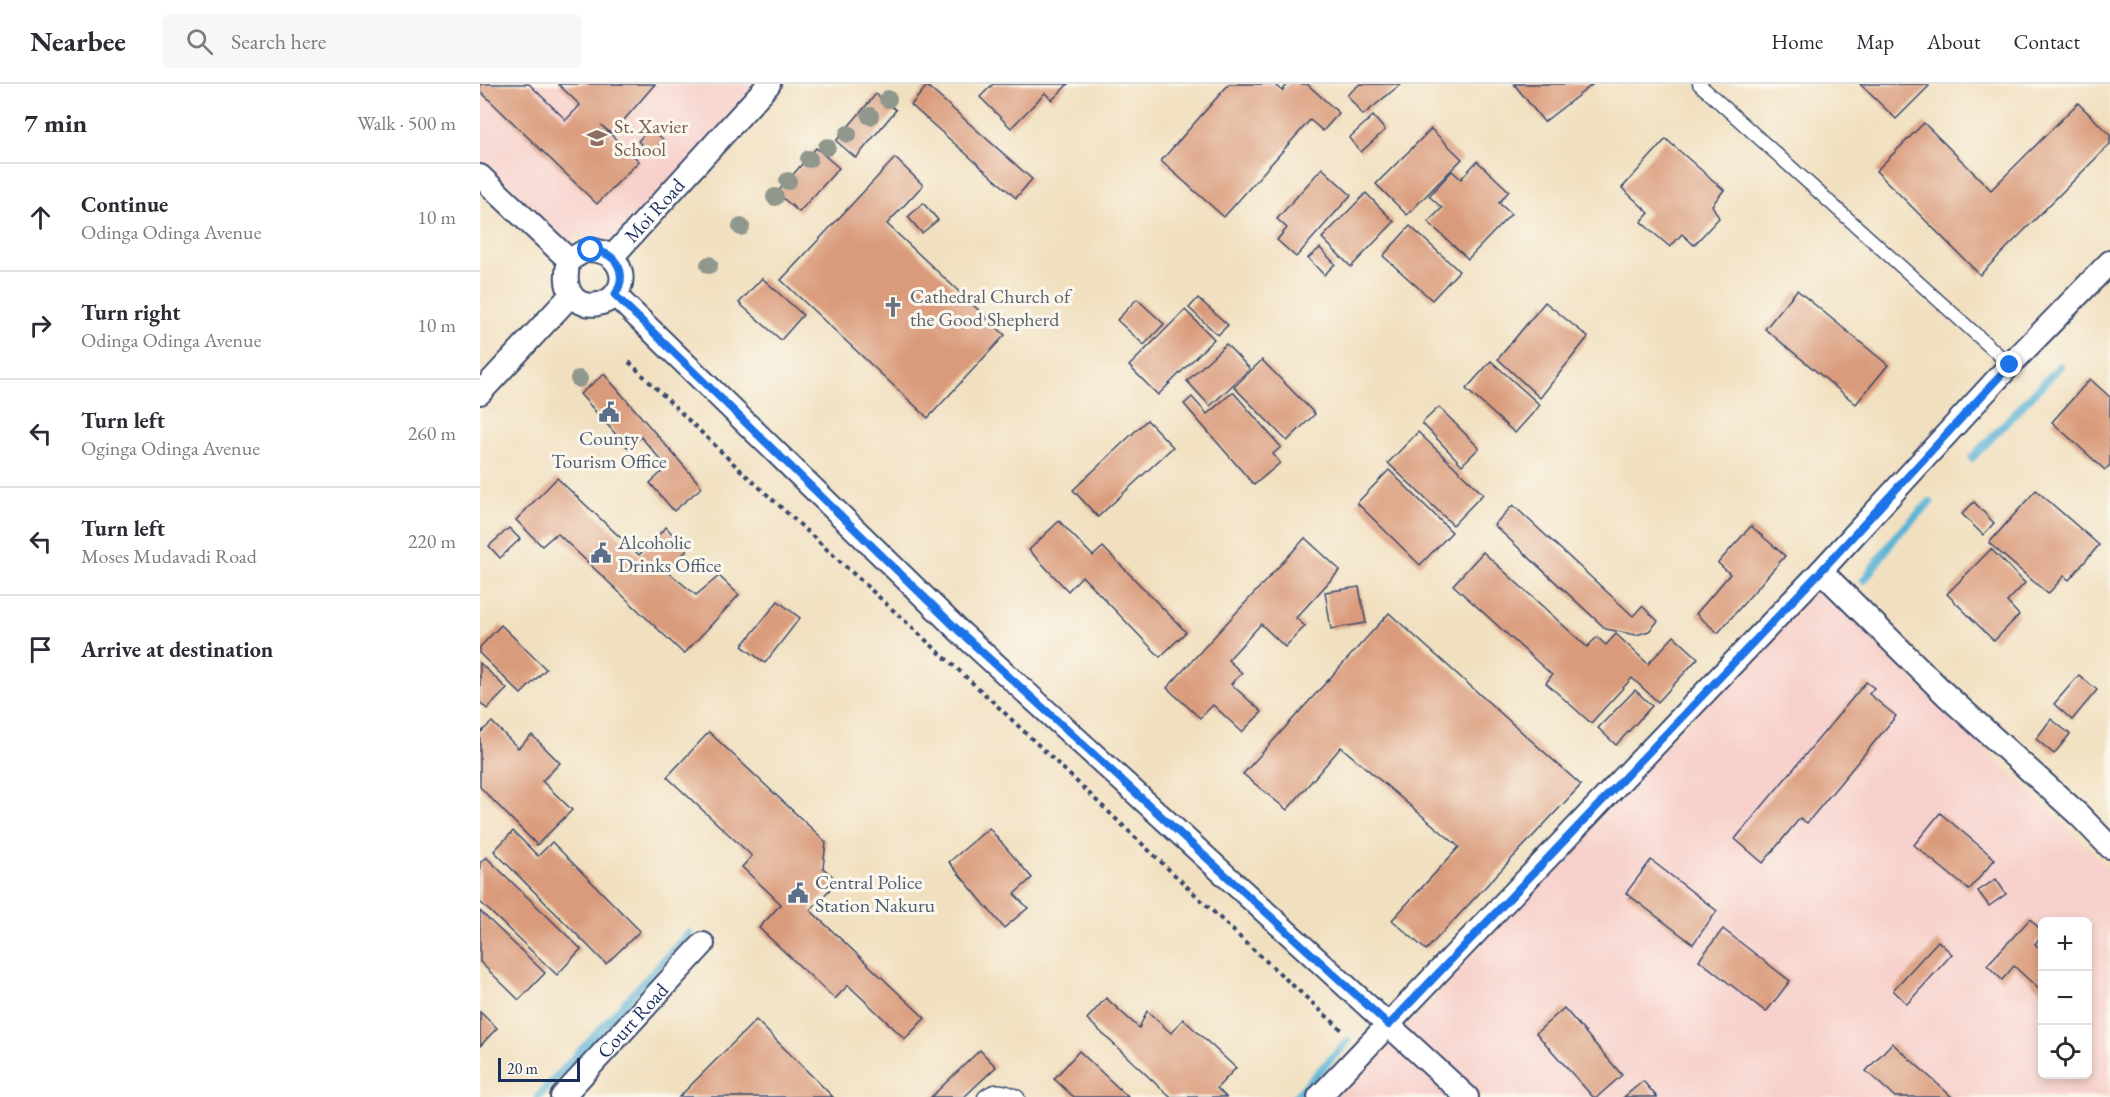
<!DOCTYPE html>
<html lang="en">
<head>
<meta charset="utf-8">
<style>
  body { margin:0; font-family:"EB Garamond",serif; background:#f7f7f7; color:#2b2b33 }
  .controls { position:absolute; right:18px; bottom:18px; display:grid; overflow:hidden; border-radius:9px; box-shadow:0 3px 9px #0003 }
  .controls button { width:54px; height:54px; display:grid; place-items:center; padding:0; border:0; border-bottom:2px solid #e1e1e2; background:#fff; color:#2b2b33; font:30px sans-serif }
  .scale { position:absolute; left:18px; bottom:15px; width:82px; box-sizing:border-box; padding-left:6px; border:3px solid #1b2f5e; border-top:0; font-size:16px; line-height:21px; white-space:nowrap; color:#1b2f5e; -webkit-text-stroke:4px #fbf7ec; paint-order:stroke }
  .stop { position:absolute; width:18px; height:18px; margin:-14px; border:4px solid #1a73e8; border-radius:50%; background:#fff }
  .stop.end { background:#1a73e8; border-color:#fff; box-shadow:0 2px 6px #0008 }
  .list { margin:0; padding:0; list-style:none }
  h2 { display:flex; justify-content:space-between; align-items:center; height:78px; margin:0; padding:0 24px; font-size:26px }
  h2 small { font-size:20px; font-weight:400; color:#7c7c81 }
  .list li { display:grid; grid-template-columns:39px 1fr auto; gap:18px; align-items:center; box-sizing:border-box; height:108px; padding:0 24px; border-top:2px solid #e1e1e2 }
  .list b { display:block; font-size:22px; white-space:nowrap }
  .list p { margin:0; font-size:20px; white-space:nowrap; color:#7c7c81 }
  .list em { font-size:20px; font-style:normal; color:#7c7c81 }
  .icon { flex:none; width:33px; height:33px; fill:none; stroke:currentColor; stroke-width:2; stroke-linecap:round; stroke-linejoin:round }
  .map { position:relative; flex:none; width:1630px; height:1013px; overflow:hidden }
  header { display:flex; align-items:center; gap:36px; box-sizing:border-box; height:84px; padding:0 30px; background:#fff; border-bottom:2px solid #e1e1e2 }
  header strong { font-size:28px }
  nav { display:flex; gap:33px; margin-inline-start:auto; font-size:21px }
  .search { width:420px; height:54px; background:#f7f7f7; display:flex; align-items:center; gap:15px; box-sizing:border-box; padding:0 21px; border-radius:9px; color:#7c7c81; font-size:22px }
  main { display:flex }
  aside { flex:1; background:#fff }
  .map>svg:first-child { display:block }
</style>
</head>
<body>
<header>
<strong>Nearbee</strong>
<div class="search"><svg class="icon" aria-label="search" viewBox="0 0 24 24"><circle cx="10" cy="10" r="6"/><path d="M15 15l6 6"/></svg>Search here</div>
<nav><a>Home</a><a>Map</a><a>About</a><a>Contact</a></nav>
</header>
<main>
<aside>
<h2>7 min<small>Walk · 500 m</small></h2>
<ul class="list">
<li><svg class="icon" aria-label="ahead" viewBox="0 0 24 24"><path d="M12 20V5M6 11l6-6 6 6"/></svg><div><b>Continue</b><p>Odinga Odinga Avenue</p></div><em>10 m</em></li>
<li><svg class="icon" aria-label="right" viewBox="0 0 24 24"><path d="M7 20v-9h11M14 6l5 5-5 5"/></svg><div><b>Turn right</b><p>Odinga Odinga Avenue</p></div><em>10 m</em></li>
<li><svg class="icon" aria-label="left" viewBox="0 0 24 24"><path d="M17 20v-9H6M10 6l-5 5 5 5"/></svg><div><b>Turn left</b><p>Oginga Odinga Avenue</p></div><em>260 m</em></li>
<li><svg class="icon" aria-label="left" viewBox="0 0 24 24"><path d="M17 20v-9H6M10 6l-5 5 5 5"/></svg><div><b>Turn left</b><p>Moses Mudavadi Road</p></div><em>220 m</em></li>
<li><svg class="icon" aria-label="arrive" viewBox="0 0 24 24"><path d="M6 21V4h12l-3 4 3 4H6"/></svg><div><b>Arrive at destination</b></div></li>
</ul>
</aside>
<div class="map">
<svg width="1630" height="1013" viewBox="0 0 1630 1013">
  <rect width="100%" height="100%" fill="#fbf7ec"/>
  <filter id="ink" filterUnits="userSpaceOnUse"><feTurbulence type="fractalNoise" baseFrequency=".0167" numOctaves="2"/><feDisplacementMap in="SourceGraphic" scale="12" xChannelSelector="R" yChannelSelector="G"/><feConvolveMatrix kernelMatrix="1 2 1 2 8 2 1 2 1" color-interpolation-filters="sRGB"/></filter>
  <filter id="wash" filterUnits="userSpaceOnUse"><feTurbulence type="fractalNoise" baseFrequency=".008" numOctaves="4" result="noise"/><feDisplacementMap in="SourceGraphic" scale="24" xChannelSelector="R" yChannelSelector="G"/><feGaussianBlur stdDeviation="1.35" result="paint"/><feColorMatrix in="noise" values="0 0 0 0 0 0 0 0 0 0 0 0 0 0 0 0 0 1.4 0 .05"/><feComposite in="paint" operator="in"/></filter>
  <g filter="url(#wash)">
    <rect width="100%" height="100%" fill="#f1e0c0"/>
    <g fill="#f7d0cb" fill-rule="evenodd">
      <polygon points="0,0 280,0 135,170 120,158 106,154 93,155 80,161 69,170 0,108"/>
      <path d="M 1335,500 L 1630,785 L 1630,1013 L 851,1013 L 889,974 L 894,978 ZM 1562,838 L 1608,838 L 1608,990 L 1562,990 Z"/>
    </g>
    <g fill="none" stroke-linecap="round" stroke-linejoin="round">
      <g stroke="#58b2d6" stroke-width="8">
        <polyline points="1492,374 1580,282"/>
        <polyline points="1384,496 1416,452 1450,418"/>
        <polyline points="58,1013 209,849"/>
        <polyline points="815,1013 868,957"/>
      </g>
    </g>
    <g id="blocks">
      <g fill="#da9b7b">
        <polygon points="0,0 49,0 86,36 100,21 78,0 175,0 132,50 121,41 159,77 117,120 0,7"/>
        <polygon points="513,0 588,0 572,16 565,9 531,44 500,13"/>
        <polygon points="749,0 794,0 802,7 808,0 827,0 859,29 843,47 830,36 744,133 681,77"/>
        <polygon points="880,0 921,0 883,31 867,11"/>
        <polygon points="1034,0 1113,0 1064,38"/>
        <polygon points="1380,0 1447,0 1449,2 1416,35"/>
        <polygon points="447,2 552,95 536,114 431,21"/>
        <polygon points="396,10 416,26 376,74 356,57"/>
        <polygon points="1598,19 1630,51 1630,60 1500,191 1396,87 1444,39 1511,106"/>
        <polygon points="893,32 905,46 881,68 869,54"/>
        <polygon points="170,44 184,56 171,70 158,57"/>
        <polygon points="951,45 982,75 927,131 896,100"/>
        <polygon points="1186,55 1244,106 1232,121 1239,134 1214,161 1202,150 1190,163 1161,138 1169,129 1142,104"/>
        <polygon points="336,64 359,84 319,128 297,109"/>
        <polygon points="415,74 443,101 407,140 525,251 448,334 301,196"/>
        <polygon points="997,77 1029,107 1019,119 1031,130 988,175 948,138 962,124 949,112 972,87 981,95"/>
        <polygon points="842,84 871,111 816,173 797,156 807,144 797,135"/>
        <polygon points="886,109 914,138 871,183 842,154"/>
        <polygon points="443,119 458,136 442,149 428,133"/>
        <polygon points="930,142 979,187 952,216 903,172"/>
        <polygon points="840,164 855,180 844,191 828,174"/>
        <polygon points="282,194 323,231 301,256 259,219"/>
        <polygon points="1317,206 1408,281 1376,320 1285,245"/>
        <polygon points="718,214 748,241 738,251 709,224"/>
        <polygon points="657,215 684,240 664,261 637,236"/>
        <polygon points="1065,218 1108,253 1060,314 1018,275"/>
        <polygon points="705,226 734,255 678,311 649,282"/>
        <polygon points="746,260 770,285 730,322 707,297"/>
        <polygon points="782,276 835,330 807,357 754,303"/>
        <polygon points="1011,277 1060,321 1035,349 986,305"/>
        <polygon points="124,290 222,403 194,427 170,399 187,383 161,353 148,364 100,310"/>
        <polygon points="1610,295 1630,313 1630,381 1625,386 1572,338"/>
        <polygon points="753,308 801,363 793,370 800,379 774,401 704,320 712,313 727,330"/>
        <polygon points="959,323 999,364 982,381 942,339"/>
        <polygon points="667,336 693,363 618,433 593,406"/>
        <polygon points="938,348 1003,410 973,441 908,379"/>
        <polygon points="909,386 972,448 940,481 877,419"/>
        <polygon points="77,394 159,471 186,443 207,466 187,487 216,511 239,492 259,511 204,570 77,449 62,462 36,436"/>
        <polygon points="1556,406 1619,461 1589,496 1584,492 1568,510 1509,459"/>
        <polygon points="1494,418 1514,439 1503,451 1482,430"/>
        <polygon points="1033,421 1153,532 1162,522 1178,537 1169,547 1156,551 1126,545 1014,441"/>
        <polygon points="579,437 613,472 623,463 706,548 680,573 602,492 588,507 549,466"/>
        <polygon points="1271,442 1305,472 1238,549 1216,530 1250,490 1238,479"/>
        <polygon points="29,444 40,455 20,474 9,462"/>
        <polygon points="825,454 860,486 816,534 825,542 805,563 781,540 748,576 762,589 751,600 782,628 762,648 733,621 720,634 687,604"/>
        <polygon points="1511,465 1545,499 1527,518 1539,531 1514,557 1467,510"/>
        <polygon points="1003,468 1107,563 1117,553 1126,561 1136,550 1168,580 1194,552 1218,574 1178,618 1152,594 1111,639 1066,599 1072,591 973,501"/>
        <polygon points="879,503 886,539 851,545 845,508"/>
        <polygon points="298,517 320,534 285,579 262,562"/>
        <polygon points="909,529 1101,701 946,866 912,836 979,763 861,663 807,726 763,690"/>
        <polygon points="21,541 66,585 41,610 0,570 0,563"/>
        <polygon points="0,579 27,605 7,625 0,618"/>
        <polygon points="1599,591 1617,606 1592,636 1574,620"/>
        <polygon points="1386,598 1394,604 1389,610 1416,632 1327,739 1320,734 1283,779 1255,755"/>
        <polygon points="1155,606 1172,622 1136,661 1118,644"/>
        <polygon points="1571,635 1590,650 1574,670 1556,655"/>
        <polygon points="12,638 38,664 52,651 80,679 62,697 92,726 57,761 0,703 0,649"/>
        <polygon points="229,648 346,758 343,784 358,797 330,826 445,934 425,955 368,901 355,915 279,844 301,820 262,783 272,772 187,693"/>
        <polygon points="1460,729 1515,775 1489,806 1434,761"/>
        <polygon points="509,744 552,794 534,810 548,824 524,844 469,778"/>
        <polygon points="33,747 58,772 72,758 160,847 126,880 14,767"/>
        <polygon points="6,773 101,865 77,891 0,818 0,779"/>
        <polygon points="1171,776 1237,827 1213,860 1146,809"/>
        <polygon points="1516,795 1526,810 1509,822 1498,807"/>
        <polygon points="0,827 65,889 39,916 0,878"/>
        <polygon points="1550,835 1562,847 1562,852 1555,860 1562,867 1562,908 1534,882 1522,896 1507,881"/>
        <polygon points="1243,845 1310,897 1286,928 1219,876"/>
        <polygon points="1458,857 1472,870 1427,920 1413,906"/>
        <polygon points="626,914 659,944 667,927 691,949 703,935 756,984 737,1004 746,1013 690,1013 607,935"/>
        <polygon points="1084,924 1142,991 1117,1013 1113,1013 1056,949"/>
        <polygon points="0,928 17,944 0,962"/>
        <polygon points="276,936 353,1013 199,1013"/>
        <polygon points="1412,959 1472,1013 1415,1013 1386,987"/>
        <polygon points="500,966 516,983 484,1013 451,1013"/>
        <polygon points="599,967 648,1013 594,1013 574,995"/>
        <polygon points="1163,997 1177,1013 1144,1013"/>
      </g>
    </g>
  </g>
  <g filter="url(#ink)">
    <use href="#blocks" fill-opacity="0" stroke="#3b4a6d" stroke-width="1.5"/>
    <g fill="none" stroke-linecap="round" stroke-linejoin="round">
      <g stroke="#3b4a6d" stroke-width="15">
        <g id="service">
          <polyline points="1219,0 1530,281"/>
          <path d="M 504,1013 C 515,1003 526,1006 538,1013"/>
        </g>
      </g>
      <g stroke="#3b4a6d" stroke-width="26">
        <g id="minor">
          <polyline points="0,92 89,176"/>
          <path d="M 111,166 C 122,167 132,170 138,181 C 160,223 72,246 89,176 L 103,168 Z"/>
          <path id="s1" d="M 132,173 L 289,0"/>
          <polyline points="135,211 478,546 987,1013"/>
          <polyline points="0,309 91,211"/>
          <polyline points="1341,487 1466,611 1599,731 1630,763"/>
          <path id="s2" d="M 82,1013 L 223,860"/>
          <polyline points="839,1013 1341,487 1530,281 1630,178"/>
        </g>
      </g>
      <polyline stroke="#3b4a6d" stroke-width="4" stroke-dasharray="4.5 4.5" stroke-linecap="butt" points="149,278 256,382 510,615 763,856 863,947"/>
      <use href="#service" stroke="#fff" stroke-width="12"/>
      <use href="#minor" stroke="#fff" stroke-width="22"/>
    </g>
    <g fill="#90978d">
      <circle cx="408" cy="15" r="9"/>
      <circle cx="390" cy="32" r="9"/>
      <circle cx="368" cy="50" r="9"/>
      <circle cx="347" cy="63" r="9"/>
      <circle cx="329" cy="75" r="9"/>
      <circle cx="308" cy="97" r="9"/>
      <circle cx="295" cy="113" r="9"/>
      <circle cx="261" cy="143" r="9"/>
      <circle cx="229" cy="181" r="9"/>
      <circle cx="99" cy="295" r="9"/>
    </g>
  </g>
  <g fill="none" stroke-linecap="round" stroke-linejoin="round" filter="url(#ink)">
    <path stroke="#1a73e8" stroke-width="8" d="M 111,166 C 136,168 149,188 135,211 L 478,546 L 909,941 L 1341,487 L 1530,281"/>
  </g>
  <defs>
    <g id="school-bare" transform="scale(1.62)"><path d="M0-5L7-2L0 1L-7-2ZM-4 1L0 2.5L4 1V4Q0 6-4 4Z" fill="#8d6e63" stroke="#fbf7ec" stroke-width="2.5" paint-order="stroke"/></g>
    <g id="church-bare" transform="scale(1.62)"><path d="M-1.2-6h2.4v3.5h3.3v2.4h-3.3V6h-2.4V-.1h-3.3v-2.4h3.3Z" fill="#6b7280" stroke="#fbf7ec" stroke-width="2.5" paint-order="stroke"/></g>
    <g id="civic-bare" transform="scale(1.62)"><path d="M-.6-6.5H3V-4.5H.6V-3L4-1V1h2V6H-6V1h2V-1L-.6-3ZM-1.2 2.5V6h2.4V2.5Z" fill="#5c6f8a" stroke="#fbf7ec" stroke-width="2.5" paint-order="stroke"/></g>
  </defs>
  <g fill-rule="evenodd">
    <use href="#school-bare" x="117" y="54"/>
    <use href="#church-bare" x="413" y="223"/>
    <use href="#civic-bare" x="129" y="328"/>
    <use href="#civic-bare" x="121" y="469"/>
    <use href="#civic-bare" x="318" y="809"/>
  </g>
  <g text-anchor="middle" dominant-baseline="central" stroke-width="6" stroke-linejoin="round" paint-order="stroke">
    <g font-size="20" fill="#785e54" stroke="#fbf7ec" text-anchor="start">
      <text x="134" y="42">St. Xavier<tspan x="134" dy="23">School</tspan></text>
    </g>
    <g font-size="20" fill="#1b2f5e" stroke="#fbf7ec">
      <text stroke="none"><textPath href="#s1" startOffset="63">Moi Road</textPath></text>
      <text stroke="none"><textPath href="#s2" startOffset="104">Court Road</textPath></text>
    </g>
    <g font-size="20" fill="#5b616d" stroke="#fbf7ec" text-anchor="start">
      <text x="430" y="212">Cathedral Church of<tspan x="430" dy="23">the Good Shepherd</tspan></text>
    </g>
    <g font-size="20" fill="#4e5e75" stroke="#fbf7ec" text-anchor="start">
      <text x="129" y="354" text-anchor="middle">County<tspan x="129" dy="23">Tourism Office</tspan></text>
      <text x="138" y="458">Alcoholic<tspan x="138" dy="23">Drinks Office</tspan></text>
      <text x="335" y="798">Central Police<tspan x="335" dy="23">Station Nakuru</tspan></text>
    </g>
  </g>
</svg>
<div class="controls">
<button>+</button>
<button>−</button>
<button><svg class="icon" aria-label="locate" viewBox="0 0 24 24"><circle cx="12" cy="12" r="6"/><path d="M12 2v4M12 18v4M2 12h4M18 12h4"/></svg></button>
</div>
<div class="scale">20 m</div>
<div class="stop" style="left:111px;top:166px"></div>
<div class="stop end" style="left:1530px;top:281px"></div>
</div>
</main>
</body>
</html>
